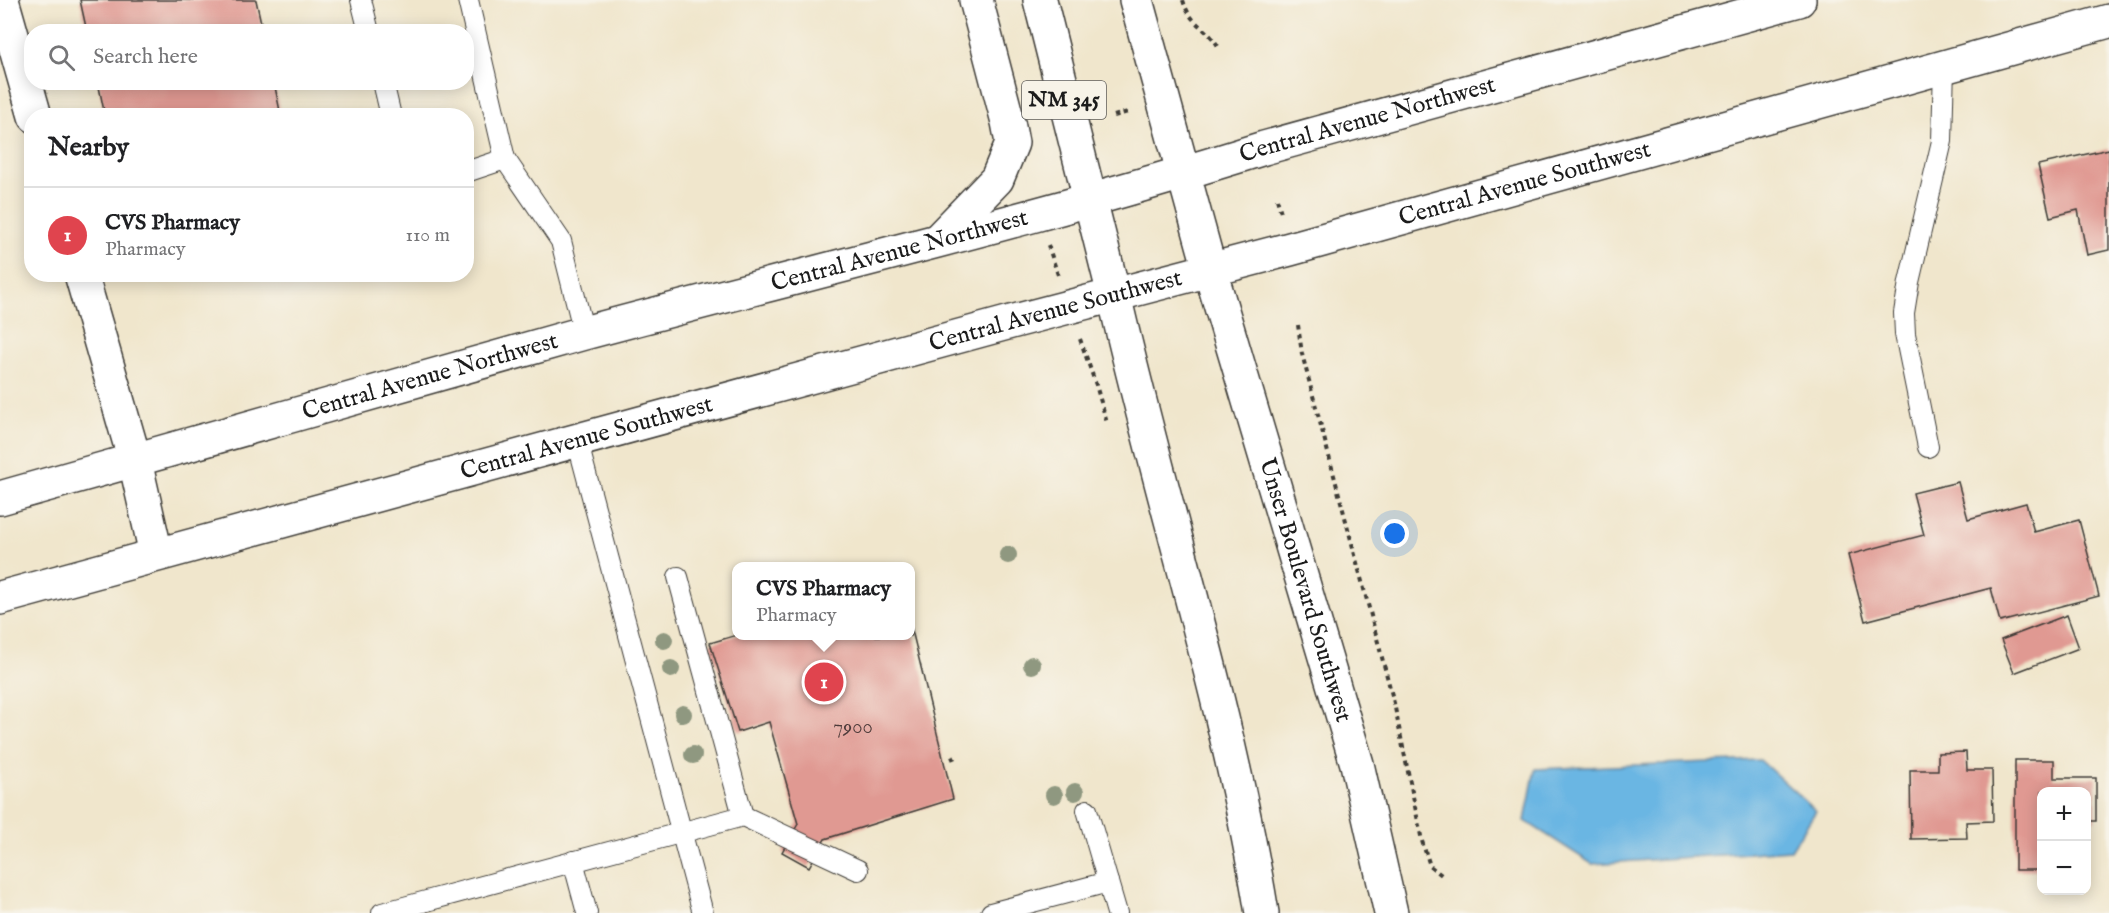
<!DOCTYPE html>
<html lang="en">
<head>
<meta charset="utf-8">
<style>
  body { margin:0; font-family:"IM FELL English",serif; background:#f6f6f6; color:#202124 }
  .controls { position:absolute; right:18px; bottom:18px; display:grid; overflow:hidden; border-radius:12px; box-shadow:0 3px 15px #0003 }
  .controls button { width:54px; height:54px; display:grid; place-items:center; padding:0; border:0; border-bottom:2px solid #e0e0e0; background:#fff; color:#202124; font:30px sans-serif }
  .you { position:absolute; left:1395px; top:534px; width:21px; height:21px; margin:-15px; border:4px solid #fff; border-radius:50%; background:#1a73e8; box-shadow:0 0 0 9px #1a73e833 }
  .badge { display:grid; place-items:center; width:39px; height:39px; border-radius:50%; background:#c8321e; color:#fff; font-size:20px; font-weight:700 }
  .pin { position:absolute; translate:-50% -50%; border:3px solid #fff; box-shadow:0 2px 6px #0006 }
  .popup { position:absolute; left:732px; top:562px; width:183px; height:78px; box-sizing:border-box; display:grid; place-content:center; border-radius:12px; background:#fff; filter:drop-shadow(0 2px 4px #0005); font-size:20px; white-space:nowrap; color:#757577 }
  .popup b { font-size:22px; color:#202124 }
  .popup::after { content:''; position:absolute; left:50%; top:100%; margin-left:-12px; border:12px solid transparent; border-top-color:#fff }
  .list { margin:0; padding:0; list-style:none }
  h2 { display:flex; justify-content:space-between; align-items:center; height:78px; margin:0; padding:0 24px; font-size:26px }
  h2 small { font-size:20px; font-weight:400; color:#757577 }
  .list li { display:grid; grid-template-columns:39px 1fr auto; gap:18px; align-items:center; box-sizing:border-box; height:96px; padding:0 24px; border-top:2px solid #e0e0e0 }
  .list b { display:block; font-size:22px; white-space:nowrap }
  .list p { margin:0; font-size:20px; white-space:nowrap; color:#757577 }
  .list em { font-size:20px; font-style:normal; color:#757577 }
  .icon { flex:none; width:33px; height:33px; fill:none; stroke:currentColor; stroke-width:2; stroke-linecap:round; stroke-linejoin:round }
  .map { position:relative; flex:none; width:2109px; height:913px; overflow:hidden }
  .search { position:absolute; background:#fff; box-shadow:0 3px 15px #0003; left:24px; top:24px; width:450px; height:66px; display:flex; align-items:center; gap:15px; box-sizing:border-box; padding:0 21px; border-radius:24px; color:#757577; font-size:22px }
  .panel { position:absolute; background:#fff; box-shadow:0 3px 15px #0003; left:24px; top:108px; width:450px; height:174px; border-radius:24px }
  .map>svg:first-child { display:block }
</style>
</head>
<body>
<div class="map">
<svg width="2109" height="913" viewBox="0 0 2109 913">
  <rect width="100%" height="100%" fill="#f7f3e8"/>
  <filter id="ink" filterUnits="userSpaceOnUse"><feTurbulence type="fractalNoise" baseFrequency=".0167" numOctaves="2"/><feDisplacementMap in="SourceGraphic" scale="12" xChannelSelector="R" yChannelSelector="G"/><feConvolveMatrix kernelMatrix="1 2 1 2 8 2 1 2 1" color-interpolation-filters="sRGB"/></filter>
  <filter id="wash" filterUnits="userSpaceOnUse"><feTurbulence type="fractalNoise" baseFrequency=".008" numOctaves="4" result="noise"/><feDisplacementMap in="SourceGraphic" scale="24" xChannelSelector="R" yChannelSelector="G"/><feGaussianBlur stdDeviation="1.35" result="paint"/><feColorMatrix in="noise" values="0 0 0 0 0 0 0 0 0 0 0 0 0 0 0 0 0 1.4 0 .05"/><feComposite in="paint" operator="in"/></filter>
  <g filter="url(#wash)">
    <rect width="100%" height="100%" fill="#f0e6cc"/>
    <polygon fill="#6ab6e3" stroke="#436980" stroke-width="1.5" points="1760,760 1816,811 1791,850 1592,864 1525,821 1535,769"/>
    <g id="blocks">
      <g fill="#e09992">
        <polygon points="80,0 256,0 263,32 87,32"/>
        <polygon points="98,82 274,82 281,116 105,116"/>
        <polygon points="2109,149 2109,250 2087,255 2078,210 2050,217 2038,165"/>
        <polygon points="1958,482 1968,519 2026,503 2034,532 2079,520 2099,596 2000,622 1991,588 1865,621 1848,555 1924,535 1913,493"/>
        <polygon points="2067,615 2079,648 2014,673 2001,640"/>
        <polygon points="911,626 953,799 825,839 809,867 782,852 798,824 769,722 738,732 710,643 737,635 911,636"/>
        <polygon points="1966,752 1967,770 1992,770 1993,821 1966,822 1967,838 1911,839 1910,770 1938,770 1938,753"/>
        <polygon points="2015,760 2054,760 2054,778 2096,778 2096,821 2086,821 2086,792 2042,792 2042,870 2015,870"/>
      </g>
    </g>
  </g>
  <g filter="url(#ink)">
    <use href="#blocks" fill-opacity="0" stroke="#3c3a36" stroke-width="1.5"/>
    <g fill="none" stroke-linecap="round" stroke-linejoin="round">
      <g stroke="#3c3a36" stroke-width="22">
        <g id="lane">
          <polyline points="361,0 369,32"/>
          <polyline points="383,82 391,116"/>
          <polyline points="505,159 561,241 584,333"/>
          <polyline points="466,172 505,159 468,0"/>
          <polyline points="577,440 703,913"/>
          <polyline points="1928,447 1905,334 1904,313 1909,282 1942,141 1944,66"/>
          <polyline points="678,577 743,816"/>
          <polyline points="1087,810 1117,913"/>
          <polyline points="573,861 587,913"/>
          <polyline points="382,913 743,816 858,870"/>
          <polyline points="991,913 1108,882"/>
        </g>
      </g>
      <g stroke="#3c3a36" stroke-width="36">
        <g id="street">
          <polyline points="2,0 35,116"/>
          <polyline points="81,274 135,461 156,554"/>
        </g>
      </g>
      <g stroke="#3c3a36" stroke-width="36">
        <g id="secondary">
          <path id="s1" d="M 1210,270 L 1357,764 L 1391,913"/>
          <path d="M 1114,295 C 1161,501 1228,704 1262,913"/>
        </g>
      </g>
      <g stroke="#3c3a36" stroke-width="36">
        <g id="primary">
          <polyline points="1040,0 1114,295"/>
          <polyline points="1136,0 1210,270"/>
          <polyline points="939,239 997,179 1012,143 1008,122 976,0"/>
          <path id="s2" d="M 0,498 C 195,444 389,387 584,333 C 811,272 1040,219 1264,148 L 1799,0"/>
          <path id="s3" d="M 0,598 L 1011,322 L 1290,249 L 2109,21"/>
        </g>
      </g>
      <g stroke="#3c3a36" stroke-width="4" stroke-dasharray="4.5 4.5" stroke-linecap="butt">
        <path d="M 1183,0 C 1190,25 1206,26 1218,46"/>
        <polyline points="1114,116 1128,112"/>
        <polyline points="1277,199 1282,216"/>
        <polyline points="1048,245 1058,275"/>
        <polyline points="1298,325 1302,354 1394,703 1422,841 1430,866 1444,877"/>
        <polyline points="1080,339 1096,385 1107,423"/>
        <polyline points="951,759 958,756"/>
      </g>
      <use href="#lane" stroke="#fff" stroke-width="20"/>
      <use href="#street" stroke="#fff" stroke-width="33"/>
      <use href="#secondary" stroke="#fff" stroke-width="33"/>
      <use href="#primary" stroke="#fff" stroke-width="33"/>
    </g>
    <g fill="#8f9880">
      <circle cx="1008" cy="555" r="9"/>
      <circle cx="664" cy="640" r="9"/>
      <circle cx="1032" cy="665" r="9"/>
      <circle cx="671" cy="669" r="9"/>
      <circle cx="683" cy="714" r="9"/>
      <circle cx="693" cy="755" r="9"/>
      <circle cx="1075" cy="792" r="9"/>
      <circle cx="1054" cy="795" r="9"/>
    </g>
  </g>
  <g text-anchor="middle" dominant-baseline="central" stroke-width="5" stroke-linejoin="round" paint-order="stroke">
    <g font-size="21" fill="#4d3b3a">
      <text x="853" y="727">7900</text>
    </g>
    <rect fill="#f7f3e8" stroke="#5e5c59" stroke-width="1.5" x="1022" y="81" width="84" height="38" rx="4.5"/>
    <g font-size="22" font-weight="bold" fill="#1c1c1c">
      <text x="1064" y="100">NM 345</text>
    </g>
    <g font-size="24" fill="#1c1c1c" stroke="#f7f3e8">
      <text stroke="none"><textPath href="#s2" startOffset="1419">Central Avenue Northwest</textPath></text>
      <text stroke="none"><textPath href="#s3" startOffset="1580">Central Avenue Southwest</textPath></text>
      <text stroke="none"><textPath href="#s2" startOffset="933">Central Avenue Northwest</textPath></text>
      <text stroke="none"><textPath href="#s3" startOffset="1094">Central Avenue Southwest</textPath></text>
      <text stroke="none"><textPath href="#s2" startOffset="447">Central Avenue Northwest</textPath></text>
      <text stroke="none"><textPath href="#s3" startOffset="608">Central Avenue Southwest</textPath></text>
      <text stroke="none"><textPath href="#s1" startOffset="334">Unser Boulevard Southwest</textPath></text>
    </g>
  </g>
</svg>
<div class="controls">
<button>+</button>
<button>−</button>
</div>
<div class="you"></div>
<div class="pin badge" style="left:824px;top:682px;background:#e0444e">1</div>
<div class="popup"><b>CVS Pharmacy</b>Pharmacy</div>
<div class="search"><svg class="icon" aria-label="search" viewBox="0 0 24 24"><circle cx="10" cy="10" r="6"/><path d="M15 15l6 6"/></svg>Search here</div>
<section class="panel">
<h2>Nearby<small></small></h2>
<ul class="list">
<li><span class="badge" style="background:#e0444e">1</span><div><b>CVS Pharmacy</b><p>Pharmacy</p></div><em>110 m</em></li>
</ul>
</section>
</div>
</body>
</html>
